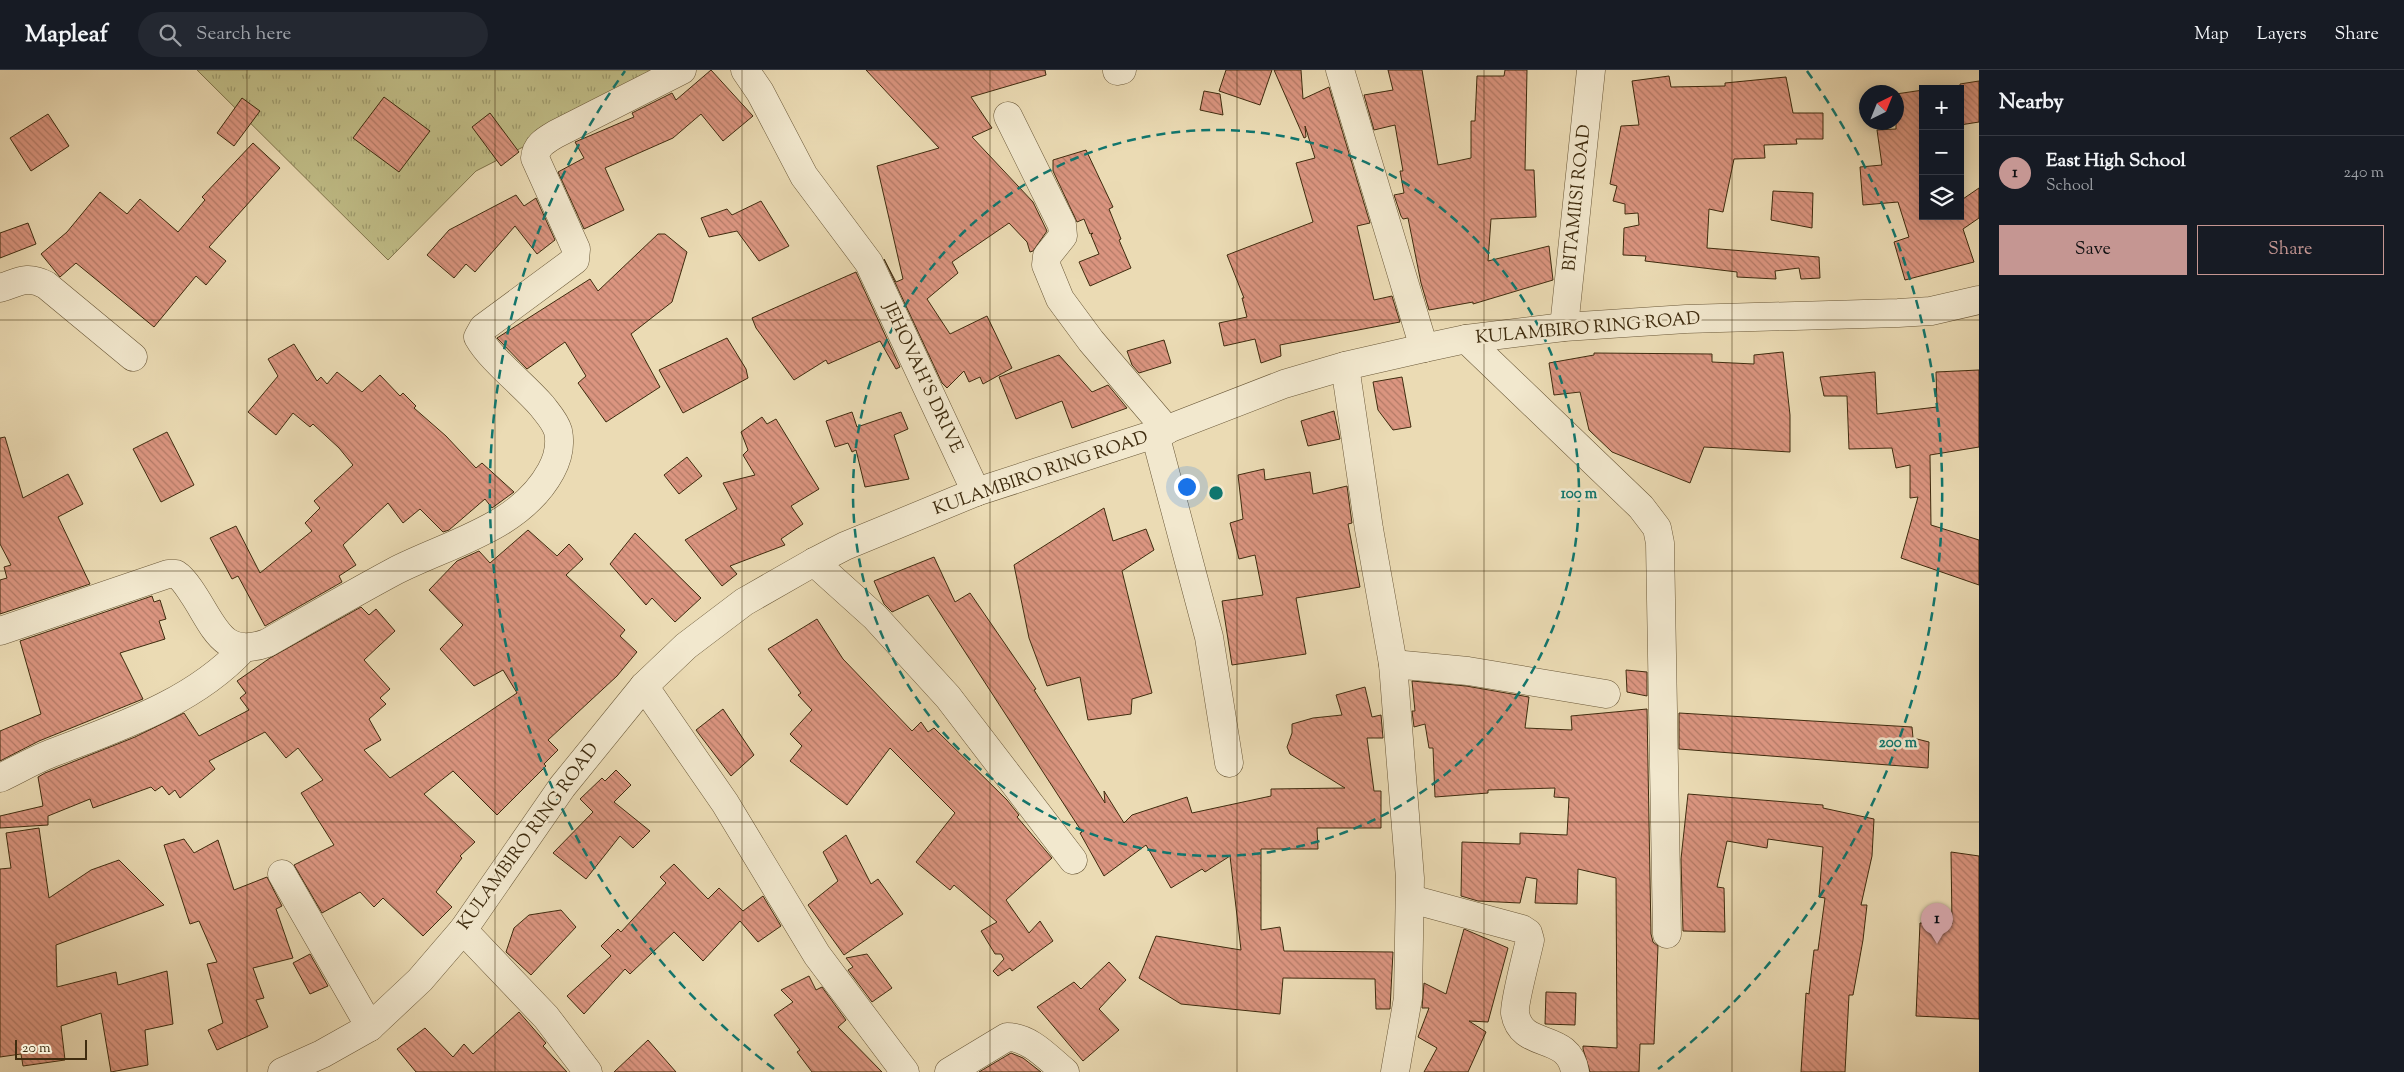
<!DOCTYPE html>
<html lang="en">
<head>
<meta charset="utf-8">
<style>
  body { margin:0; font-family:"Sorts Mill Goudy",serif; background:#242831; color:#f1f3f6 }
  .controls { position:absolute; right:15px; top:15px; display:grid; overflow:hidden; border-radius:0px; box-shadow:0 2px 12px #0003 }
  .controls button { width:45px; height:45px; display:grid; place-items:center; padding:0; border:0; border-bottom:1px solid #363941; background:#171b24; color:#f1f3f6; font:25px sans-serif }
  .compass { position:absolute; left:1859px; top:15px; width:45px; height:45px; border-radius:50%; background:#171b24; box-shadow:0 2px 12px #0003; rotate:43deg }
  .scale { position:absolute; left:15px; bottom:12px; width:72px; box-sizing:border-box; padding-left:5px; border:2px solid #3f2c0f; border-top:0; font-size:14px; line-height:18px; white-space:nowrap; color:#3f2c0f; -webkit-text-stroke:4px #f2e8ce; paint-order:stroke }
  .you { position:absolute; left:1186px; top:416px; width:18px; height:18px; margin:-12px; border:4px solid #fff; border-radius:50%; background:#1a73e8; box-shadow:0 0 0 8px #1a73e833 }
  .badge { display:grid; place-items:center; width:32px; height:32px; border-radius:50%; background:#c59692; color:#111; font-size:16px; font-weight:700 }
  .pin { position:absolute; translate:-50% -41px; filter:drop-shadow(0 1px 2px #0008) }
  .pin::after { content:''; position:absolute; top:26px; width:18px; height:15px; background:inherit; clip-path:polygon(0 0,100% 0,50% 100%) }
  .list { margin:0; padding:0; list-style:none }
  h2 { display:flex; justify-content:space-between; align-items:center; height:65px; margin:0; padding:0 20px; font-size:21px }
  h2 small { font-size:16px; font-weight:400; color:#9ea1a6 }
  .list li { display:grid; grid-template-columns:32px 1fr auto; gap:15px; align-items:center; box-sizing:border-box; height:75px; padding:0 20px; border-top:1px solid #363941 }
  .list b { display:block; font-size:19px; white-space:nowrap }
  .list p { margin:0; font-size:16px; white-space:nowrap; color:#9ea1a6 }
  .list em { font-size:16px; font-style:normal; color:#9ea1a6 }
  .actions { display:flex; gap:10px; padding:15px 20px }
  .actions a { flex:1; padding:11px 0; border:1px solid #c59692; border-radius:0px; text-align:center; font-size:18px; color:#c59692 }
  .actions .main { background:#c59692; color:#111 }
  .icon { flex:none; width:28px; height:28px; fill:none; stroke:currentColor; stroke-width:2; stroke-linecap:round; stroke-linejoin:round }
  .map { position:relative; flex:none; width:1979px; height:1002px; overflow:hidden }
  header { display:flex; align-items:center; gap:30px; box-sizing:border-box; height:70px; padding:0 25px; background:#171b24; border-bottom:1px solid #363941 }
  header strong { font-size:24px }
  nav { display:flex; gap:28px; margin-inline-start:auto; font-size:18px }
  .search { width:350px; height:45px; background:#242831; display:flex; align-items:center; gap:12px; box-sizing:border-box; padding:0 18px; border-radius:28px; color:#9ea1a6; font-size:19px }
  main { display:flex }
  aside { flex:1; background:#171b24 }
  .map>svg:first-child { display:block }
</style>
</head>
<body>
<header>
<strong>Mapleaf</strong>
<div class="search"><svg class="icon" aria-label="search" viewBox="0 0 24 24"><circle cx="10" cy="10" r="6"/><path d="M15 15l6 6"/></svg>Search here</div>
<nav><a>Map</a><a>Layers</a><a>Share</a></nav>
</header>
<main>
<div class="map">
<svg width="1979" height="1002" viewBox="0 0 1979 1002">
  <defs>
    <pattern id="park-tufts" width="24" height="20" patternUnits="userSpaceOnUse" patternTransform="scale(1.25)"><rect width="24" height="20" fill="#c0bd87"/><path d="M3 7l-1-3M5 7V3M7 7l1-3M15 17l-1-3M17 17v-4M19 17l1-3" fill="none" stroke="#9d9a6d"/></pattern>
    <pattern id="building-back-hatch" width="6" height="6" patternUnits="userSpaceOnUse" patternTransform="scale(1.25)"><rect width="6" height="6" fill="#db9580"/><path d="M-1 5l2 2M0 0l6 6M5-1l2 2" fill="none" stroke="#b37a67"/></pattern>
  </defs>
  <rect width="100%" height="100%" fill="#ebdbb4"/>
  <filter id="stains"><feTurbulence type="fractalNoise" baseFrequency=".004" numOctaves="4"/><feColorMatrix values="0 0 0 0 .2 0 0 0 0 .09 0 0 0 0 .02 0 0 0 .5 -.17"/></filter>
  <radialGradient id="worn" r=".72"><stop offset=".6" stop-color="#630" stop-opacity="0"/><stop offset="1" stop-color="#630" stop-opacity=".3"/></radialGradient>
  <polygon fill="url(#park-tufts)" stroke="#80744b" points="197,0 674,0 476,101 388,190"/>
  <g fill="url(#building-back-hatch)" stroke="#3f2c0f">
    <polygon points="711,0 753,46 723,71 701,44 673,68 605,98 624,140 584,159 558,102 584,88 575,72 634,47 632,43 672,23 676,30"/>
    <polygon points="866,0 1045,0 1046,5 971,27 992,58 972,67 1033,132 1047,161 1033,181 1030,182 1027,172 1009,153 952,192 958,203 927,229 950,264 987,246 1012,298 983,314 980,307 969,312 964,301 947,318 942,313 884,189 896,212 903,209 877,96 939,78"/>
    <polygon points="1226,0 1272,0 1260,35 1219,21"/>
    <polygon points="1274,0 1301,0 1303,29 1329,17 1370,153 1357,156 1374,230 1392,226 1400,252 1280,275 1281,286 1261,293 1255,269 1224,276 1219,253 1247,247 1242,228 1244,228 1227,185 1313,152 1296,93 1315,88 1305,56 1306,67 1304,68"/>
    <polygon points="1388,0 1422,0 1438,95 1471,88 1471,51 1475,51 1477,6 1504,6 1505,0 1527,0 1525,100 1534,100 1536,147 1491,149 1488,191 1549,176 1553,210 1473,234 1473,232 1429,240 1421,213 1408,148 1403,149 1401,146 1394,125 1404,123 1400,101 1403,101 1395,55 1374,60 1364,25 1393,20"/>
    <polygon points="1669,6 1671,17 1725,16 1725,13 1786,7 1793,43 1823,43 1823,69 1796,69 1797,74 1764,75 1765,88 1734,89 1723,142 1709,139 1707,178 1819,187 1820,208 1801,209 1799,198 1775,201 1776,209 1737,207 1737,202 1645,191 1646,186 1623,185 1624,158 1639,155 1638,143 1625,144 1625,134 1613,131 1617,116 1610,114 1621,56 1639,55 1632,11"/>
    <polygon points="1979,11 1979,52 1960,55 1960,14"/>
    <polygon points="1923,20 1923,146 1959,146 1960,150 1960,131 1979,118 1979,148 1963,159 1974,192 1905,210 1894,172 1909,167 1898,132 1863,135 1860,97 1882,95 1877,60 1896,59 1896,24"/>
    <polygon points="1204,21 1220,24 1223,45 1200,40"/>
    <polygon points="384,27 430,61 399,102 353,68"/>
    <polygon points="242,28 260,41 234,76 217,63"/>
    <polygon points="490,43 519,82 501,96 472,57"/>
    <polygon points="48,44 69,76 31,101 10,68"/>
    <polygon points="253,73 280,98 209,177 226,191 206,215 196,206 154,257 76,193 60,207 41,184 67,162 100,122 127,144 140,129 178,162 205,130 202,127"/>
    <polygon points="1086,80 1113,137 1109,139 1121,169 1119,170 1131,198 1090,216 1079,192 1099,184 1091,165 1093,163 1090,164 1084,149 1077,152 1053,101 1053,90"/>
    <polygon points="1773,121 1813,123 1812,158 1771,150"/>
    <polygon points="516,125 524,136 536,128 555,170 537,184 515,156 475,202 466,194 454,208 427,185 449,160"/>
    <polygon points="761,131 789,176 759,191 737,161 709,167 701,148 727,139 732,145"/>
    <polygon points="28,153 36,174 0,188 0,163"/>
    <polygon points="658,164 665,164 687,182 672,232 631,264 660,317 606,352 578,313 586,306 565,272 527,299 497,268 590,209 598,221"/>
    <polygon points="856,202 900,297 896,299 880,271 828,294 826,290 794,310 756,258 752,248"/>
    <polygon points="727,268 746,299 748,308 683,343 659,300"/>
    <polygon points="1164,270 1171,293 1139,303 1132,295 1127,281"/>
    <polygon points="294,274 317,311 321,307 327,314 337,302 362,322 380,305 400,326 403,323 416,336 414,338 446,366 476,398 482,393 514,422 492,438 485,429 449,460 443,462 420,439 403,453 388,433 343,475 356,495 339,506 342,512 265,556 238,506 232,509 210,468 236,456 260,503 312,461 305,453 320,438 314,431 353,395 339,378 313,354 310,357 293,343 276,365 248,342 278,306 268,289"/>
    <polygon points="1783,282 1790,345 1790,382 1704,377 1690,413 1612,382 1589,360 1580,322 1554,325 1549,293 1594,285 1594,283 1712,284 1712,292 1754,294 1754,285"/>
    <polygon points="1059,285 1092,322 1108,315 1127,338 1072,358 1062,331 1016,349 999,307"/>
    <polygon points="1979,300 1979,377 1930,385 1931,455 1979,470 1979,515 1901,488 1918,427 1910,428 1910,395 1896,398 1892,378 1849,379 1847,326 1824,326 1820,307 1875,302 1877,344 1937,337 1936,302"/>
    <polygon points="1402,307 1411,357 1393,360 1378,340 1373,312"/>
    <polygon points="1334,341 1340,369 1308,376 1301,351"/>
    <polygon points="852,342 857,357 901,342 908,359 894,365 909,409 865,417 856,380 852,382 848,373 835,377 826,351"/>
    <polygon points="762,347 767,354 776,349 819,419 791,436 803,454 781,469 785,475 730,496 737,504 722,516 685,470 737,439 723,413 755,405 743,385 748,380 741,362"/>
    <polygon points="167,362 194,415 161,432 133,379"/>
    <polygon points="5,367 23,428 68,404 83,434 58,447 90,514 0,544 0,510 7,508 4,497 11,495 0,474 0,368"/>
    <polygon points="687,387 702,406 679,424 664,405"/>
    <polygon points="1264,399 1265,410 1310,402 1313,424 1347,416 1352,453 1348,454 1360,517 1296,528 1306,584 1232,595 1222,531 1263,525 1255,485 1239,489 1230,453 1243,449 1238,405"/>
    <polygon points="1104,438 1113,471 1146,459 1154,480 1122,501 1152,623 1132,629 1131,644 1088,650 1080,607 1047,616 1029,568 1014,495"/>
    <polygon points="528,460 557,486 569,474 583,489 566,505 625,560 620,566 637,582 617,606 548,670 558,680 544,694 546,696 497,745 453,701 424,724 475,772 460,786 462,788 436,822 452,837 423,866 383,828 374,837 360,822 322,843 294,795 334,775 301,723 323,710 298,678 286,688 265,662 209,691 215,699 180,728 175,720 169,725 162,716 155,721 151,717 93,738 90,729 48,746 48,755 0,758 0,746 43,736 38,707 45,703 135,667 184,643 199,666 249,640 240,628 246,623 237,611 270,588 361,537 369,545 376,539 395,561 364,590 390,619 380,628 386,634 369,649 381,670 364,680 390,708 517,623 503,600 474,616 440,579 463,555 429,520 457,491 479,481 490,493"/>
    <polygon points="635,463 701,528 675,552 652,528 646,535 610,494"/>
    <polygon points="934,487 955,532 970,523 1036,619 1034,620 1105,733 1104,721 1124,753 1132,745 1187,727 1192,743 1271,726 1271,719 1345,718 1290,684 1287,677 1292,663 1292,654 1313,648 1342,645 1336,625 1365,617 1372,647 1381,645 1383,668 1367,668 1374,721 1381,721 1381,758 1317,758 1318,779 1261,779 1261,860 1280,857 1284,881 1393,882 1390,939 1376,939 1375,909 1283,908 1280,944 1181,934 1139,908 1156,866 1241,880 1230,786 1205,802 1202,799 1171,818 1146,775 1104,806 1080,763 1082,762 928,525 892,542 884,534 874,511"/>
    <polygon points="152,526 154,532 160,530 166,549 159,551 165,569 120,583 143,629 39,671 0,691 0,661 41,644 20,571"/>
    <polygon points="817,549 843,589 912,661 921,652 928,662 934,658 1007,730 1019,745 1017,747 1052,788 1006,830 1029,863 1040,851 1053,871 1012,901 1010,898 998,906 993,901 1004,889 1001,884 995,884 981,861 997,852 954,815 950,820 916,792 955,743 890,678 847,735 790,691 802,676 790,664 812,640 798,625 801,623 768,579"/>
    <polygon points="1626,600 1647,602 1647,626 1627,622"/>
    <polygon points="1412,611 1466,616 1529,627 1525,658 1572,660 1571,646 1647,639 1651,864 1653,872 1658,876 1654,974 1640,974 1639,1002 1590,1002 1583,979 1583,976 1617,978 1616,808 1578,799 1577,834 1535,833 1537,809 1526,807 1520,833 1478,831 1461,826 1462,772 1520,774 1520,763 1567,765 1569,728 1554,727 1555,718 1488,720 1488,723 1435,727 1433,678 1429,678 1425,654 1414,657 1412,641 1415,641"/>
    <polygon points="723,639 754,685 731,706 696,660"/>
    <polygon points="1679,643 1912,657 1913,668 1929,672 1928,698 1679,679"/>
    <polygon points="616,700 631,715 614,732 650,761 633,778 620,766 586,809 553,783 593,742 580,729 602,708 605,711"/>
    <polygon points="1688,724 1823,735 1823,738 1874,749 1872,786 1861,835 1867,835 1863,870 1853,925 1849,925 1845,1002 1801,1002 1806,923 1809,924 1814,880 1818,880 1825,828 1819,827 1823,777 1768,769 1767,778 1727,771 1717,817 1724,818 1725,862 1683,861 1681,789"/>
    <polygon points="39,758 49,828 91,800 119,790 164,835 56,875 57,917 116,902 118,915 167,901 173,954 145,960 148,995 111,1002 101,943 61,956 65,990 23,996 21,984 0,987 0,799 11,798 6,763"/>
    <polygon points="846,765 871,814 878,809 903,844 844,885 808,835 838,811 823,782"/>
    <polygon points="184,769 194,783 218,770 234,820 267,807 282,836 276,839 293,888 253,898 264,928 256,930 268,957 217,980 208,960 223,953 207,894 217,892 199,851 190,854 164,775"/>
    <polygon points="1951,782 1979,786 1979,949 1916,946 1920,853 1952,854"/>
    <polygon points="674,794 708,829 719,818 743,841 763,826 781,856 758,872 740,851 703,891 674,862 630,904 625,899 584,944 567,926 611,886 601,876 618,859 621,862 666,813 660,807"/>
    <polygon points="561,840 576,857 531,905 506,882 514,858 529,845"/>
    <polygon points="1464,859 1508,878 1488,952 1469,951 1486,962 1468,1002 1424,1002 1437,978 1418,967 1429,938 1422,938 1424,913 1446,924"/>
    <polygon points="310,884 328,916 310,924 293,893"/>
    <polygon points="867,884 892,918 872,932 848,900 853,897 846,888"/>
    <polygon points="1109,892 1126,910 1099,939 1119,960 1083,991 1037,937 1074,912 1081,919"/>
    <polygon points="809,906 816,920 822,917 846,950 838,957 882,1002 812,1002 797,982 800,980 774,945 793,932 781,920"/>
    <polygon points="1546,922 1576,923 1575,955 1545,954"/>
    <polygon points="519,942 546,973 543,976 567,1002 416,1002 397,979 425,958 453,987 464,974 473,984"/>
    <polygon points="648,970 676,1002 614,1002"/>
    <polygon points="1011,983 1023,988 1041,1002 979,1002"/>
  </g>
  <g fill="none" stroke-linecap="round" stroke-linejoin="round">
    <g stroke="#6a5838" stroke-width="29">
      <g id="minor">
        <polyline points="745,0 760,22 804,106 869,193 976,422"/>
        <polyline points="1340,0 1424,278"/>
        <polyline points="1117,1 1122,0"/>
        <polyline points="1008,46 1062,155 1063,166 1047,186 1046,195 1060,229 1091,271 1167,360"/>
        <path d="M 0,218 C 19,212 27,205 46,215 L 133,287"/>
        <polyline points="1564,257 1591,0"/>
        <polyline points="1466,269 1641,437 1657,458 1660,473 1667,864"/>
        <polyline points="1345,296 1369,459 1393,594 1410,808 1408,928 1395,1002"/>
        <polyline points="1155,364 1209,567 1229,693"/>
        <polyline points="814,492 875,547 948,627 1073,790"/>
        <path d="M 0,561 L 168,504 L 176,504 C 184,509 188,517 193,524 C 215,557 222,589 267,573 C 309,549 352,524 395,501 C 450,473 520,458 551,401 C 558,388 561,375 558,361 C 555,351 548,344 542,336 C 523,314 491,290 478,267 L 483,258 L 575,190 L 576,179 L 535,88 C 536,75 546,70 556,64 L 682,0"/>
        <polyline points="1393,594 1468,601 1606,624"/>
        <polyline points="644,616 725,733 817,885 905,1002"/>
        <path d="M 0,708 C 17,700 34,690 52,683 C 119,657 193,633 243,579"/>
        <polyline points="282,804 370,957"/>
        <path d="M 1411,829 L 1522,859 L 1528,863 L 1530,870 C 1527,884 1514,932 1515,943 C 1521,981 1569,961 1575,1002"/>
        <polyline points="463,860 546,947 588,1002"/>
        <polyline points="282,1002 322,984 370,957 420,910 463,860 562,717 644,616 686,576 744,532 814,492 845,476 976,422 1155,364 1284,314 1345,296 1424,278 1466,269 1564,257 1686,249 1898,243 1931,241 1979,230"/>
        <path d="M 949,1002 L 1007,967 C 1030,967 1048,988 1065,1002"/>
      </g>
    </g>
    <use href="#minor" stroke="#f2e8ce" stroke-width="28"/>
  </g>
  <path fill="none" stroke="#3f2c0f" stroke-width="1" stroke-opacity="0.55" d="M 247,0 L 247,1002M 495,0 L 495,1002M 742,0 L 742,1002M 990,0 L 990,1002M 1237,0 L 1237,1002M 1484,0 L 1484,1002M 1732,0 L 1732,1002M 0,250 L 1979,250M 0,501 L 1979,501M 0,752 L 1979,752"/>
  <g fill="none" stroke="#0f766e" stroke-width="2.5" stroke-dasharray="9 6">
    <circle cx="1216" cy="423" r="363"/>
    <path d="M774 999A726 726 0 0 1 625 1M1807 1A726 726 0 0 1 1658 999"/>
  </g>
  <g text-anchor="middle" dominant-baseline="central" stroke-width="5" stroke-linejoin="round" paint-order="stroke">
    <g font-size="18" fill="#3f2c0f" stroke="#f2e8ce">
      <text transform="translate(1578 128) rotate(-84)">BITAMIISI ROAD</text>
      <text transform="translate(1588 259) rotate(-5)">KULAMBIRO RING ROAD</text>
      <text transform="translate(922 308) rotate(65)">JEHOVAH'S DRIVE</text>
      <text transform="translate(1041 404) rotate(-19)">KULAMBIRO RING ROAD</text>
      <text transform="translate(529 767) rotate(-54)">KULAMBIRO RING ROAD</text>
    </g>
  </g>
  <circle cx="1216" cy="423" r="8" fill="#0f766e" stroke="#f2e8ce" stroke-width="2.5"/>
  <g font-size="15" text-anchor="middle" font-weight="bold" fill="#0f766e" stroke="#f2e8ce" stroke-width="5" stroke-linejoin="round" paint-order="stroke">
    <text x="1579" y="428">100 m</text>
    <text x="1898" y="677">200 m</text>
  </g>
  <rect width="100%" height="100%" filter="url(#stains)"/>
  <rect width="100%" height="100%" fill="url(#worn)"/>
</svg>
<div class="controls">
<button>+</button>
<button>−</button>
<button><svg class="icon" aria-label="layers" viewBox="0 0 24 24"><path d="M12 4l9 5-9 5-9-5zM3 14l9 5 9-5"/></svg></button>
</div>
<svg class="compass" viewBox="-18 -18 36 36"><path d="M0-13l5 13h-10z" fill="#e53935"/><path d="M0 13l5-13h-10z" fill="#9ea1a6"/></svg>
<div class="scale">20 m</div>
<div class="you"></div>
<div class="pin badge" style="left:1937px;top:874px">1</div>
</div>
<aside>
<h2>Nearby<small></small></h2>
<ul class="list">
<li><span class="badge">1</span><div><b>East High School</b><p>School</p></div><em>240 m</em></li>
</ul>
<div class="actions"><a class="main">Save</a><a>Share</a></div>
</aside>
</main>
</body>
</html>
